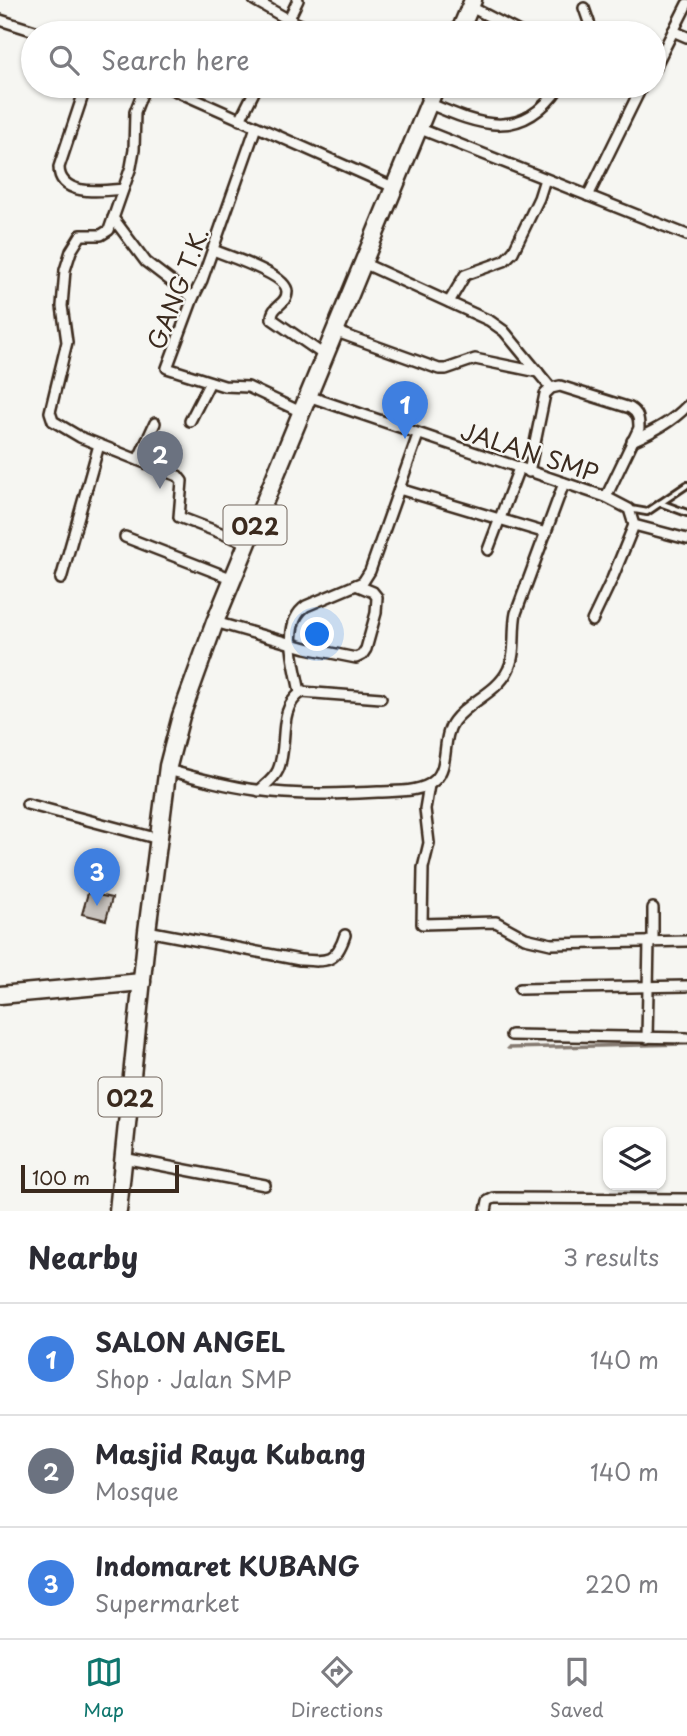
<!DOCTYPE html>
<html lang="en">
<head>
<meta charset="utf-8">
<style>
  body { margin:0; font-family:"Playpen Sans",sans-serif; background:#f2f2f3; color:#2b2b33 }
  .controls { position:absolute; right:21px; bottom:21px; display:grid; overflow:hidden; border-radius:14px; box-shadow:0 2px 5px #0004 }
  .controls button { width:63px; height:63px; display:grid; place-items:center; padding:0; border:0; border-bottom:2px solid #e1e1e2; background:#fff; color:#2b2b33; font:35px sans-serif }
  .scale { position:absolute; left:21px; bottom:18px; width:158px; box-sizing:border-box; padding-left:7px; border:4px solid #3b2a1e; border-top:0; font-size:19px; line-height:24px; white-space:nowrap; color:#3b2a1e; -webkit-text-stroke:5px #f6f6f2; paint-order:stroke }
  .you { position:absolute; left:318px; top:635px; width:24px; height:24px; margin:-18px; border:5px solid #fff; border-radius:50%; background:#1a73e8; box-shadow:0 0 0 10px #1a73e833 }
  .badge { display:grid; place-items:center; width:46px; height:46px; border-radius:50%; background:#0f766e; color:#fff; font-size:23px; font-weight:700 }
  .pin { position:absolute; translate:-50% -58px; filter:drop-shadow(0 2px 4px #0008) }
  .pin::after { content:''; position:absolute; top:37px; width:24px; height:21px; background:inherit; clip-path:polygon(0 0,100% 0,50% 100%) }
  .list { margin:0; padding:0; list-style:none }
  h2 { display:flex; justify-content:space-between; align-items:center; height:91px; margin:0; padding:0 28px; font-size:30px }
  h2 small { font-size:23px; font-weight:400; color:#7c7c81 }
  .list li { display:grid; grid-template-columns:46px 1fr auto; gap:21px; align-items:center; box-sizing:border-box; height:112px; padding:0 28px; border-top:2px solid #e1e1e2 }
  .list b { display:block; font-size:26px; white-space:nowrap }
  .list p { margin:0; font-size:23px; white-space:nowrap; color:#7c7c81 }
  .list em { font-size:23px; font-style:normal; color:#7c7c81 }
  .icon { flex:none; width:38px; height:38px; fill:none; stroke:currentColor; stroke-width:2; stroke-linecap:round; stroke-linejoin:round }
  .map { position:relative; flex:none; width:687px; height:1211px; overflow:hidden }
  .search { position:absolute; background:#fff; box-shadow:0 2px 5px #0004; left:21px; right:21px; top:21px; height:77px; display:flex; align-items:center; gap:18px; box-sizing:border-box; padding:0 24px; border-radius:38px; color:#7c7c81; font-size:26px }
  .sheet { height:427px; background:#fff }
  nav { display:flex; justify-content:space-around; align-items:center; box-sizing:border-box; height:98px; border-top:2px solid #e1e1e2; background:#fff; font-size:19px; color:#7c7c81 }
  nav a { display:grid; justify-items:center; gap:4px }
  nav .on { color:#0f766e }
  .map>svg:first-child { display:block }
</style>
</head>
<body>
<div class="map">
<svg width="687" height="1211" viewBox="0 0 687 1211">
  <rect width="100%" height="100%" fill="#f6f6f2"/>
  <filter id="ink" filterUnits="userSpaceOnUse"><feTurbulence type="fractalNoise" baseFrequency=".0143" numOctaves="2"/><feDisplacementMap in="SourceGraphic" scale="14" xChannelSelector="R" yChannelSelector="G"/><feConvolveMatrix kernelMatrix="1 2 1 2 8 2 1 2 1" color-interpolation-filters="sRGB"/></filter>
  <g filter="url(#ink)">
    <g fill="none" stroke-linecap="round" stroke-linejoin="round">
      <polyline stroke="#857a71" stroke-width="3.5" points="508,1048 687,1044"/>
    </g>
    <polygon fill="#c8c3be" stroke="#3b2a1e" stroke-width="2" points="88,893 112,898 106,920 82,914"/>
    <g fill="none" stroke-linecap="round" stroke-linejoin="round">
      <g stroke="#3b2a1e" stroke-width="10">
        <g id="lane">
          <polyline points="660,503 687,513"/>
          <polyline points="630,509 647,512 687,485"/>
        </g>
      </g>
      <g stroke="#3b2a1e" stroke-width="14">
        <g id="street">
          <polyline points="254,0 289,20 319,33"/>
          <polyline points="471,7 521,33"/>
          <polyline points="584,8 591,28 589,33"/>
          <polyline points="0,20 41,33"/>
          <polyline points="673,31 687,37"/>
          <polyline points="282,33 298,0"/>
          <polyline points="654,69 687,4"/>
          <path d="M 86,86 L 59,167 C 59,197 101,191 123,189"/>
          <polyline points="145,86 135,112 134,150 131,167 109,230 101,235 81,235 71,251 65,270 62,306 67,342 50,412 53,421 80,437 178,476 182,481 179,517 247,543"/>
          <polyline points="165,86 393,187"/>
          <polyline points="623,86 638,93"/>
          <path d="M 428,103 C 481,126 522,142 560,86"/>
          <polyline points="240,120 257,86"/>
          <polyline points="256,127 202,280 193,298 167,368 224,386 248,387 301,412"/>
          <polyline points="418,128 687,235"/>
          <polyline points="588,196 642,86"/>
          <polyline points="113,218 146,262 193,298"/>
          <path d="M 213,250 C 228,256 288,275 287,292 C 287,305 271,305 272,319 L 324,355"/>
          <polyline points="363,263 490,321 504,331 551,388"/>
          <polyline points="449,302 465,275 504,261 513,252 539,198 545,179"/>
          <polyline points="334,331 439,369 446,369 475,359 538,372"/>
          <polyline points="308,396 606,497 629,509 634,525 687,539"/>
          <polyline points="190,421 210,382"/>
          <path d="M 632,441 C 652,432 672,422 687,406"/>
          <polyline points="138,460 155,423"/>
          <path d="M 529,472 L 545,394 L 551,388 L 560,386 L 630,408 C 638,413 639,418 639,428 L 606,497"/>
          <polyline points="399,489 546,533"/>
          <polyline points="125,537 233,579"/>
          <polyline points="488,550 519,468"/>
          <polyline points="61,579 99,445"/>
          <polyline points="592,621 612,579 634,525"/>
          <polyline points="215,622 306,648 356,658 362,655 366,649 376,613 377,597 373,592 356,585"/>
          <path d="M 300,693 C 296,667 280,624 306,606 L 356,585 L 363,582 L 370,571 L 418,435"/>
          <path d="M 168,770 C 197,778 226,786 256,790 C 297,796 338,794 378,792 C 395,791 422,793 435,780 C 450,766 441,738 454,721 C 469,701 497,693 508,670 C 517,653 512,631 516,613 L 564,483"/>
          <polyline points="429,785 425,809 429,843 423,868 422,924 496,922 525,938 551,944 687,941"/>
          <path d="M 259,791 C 266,784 274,779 278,770 C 289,745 276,709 302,692 L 381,698"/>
          <polyline points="27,804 159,839"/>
          <path d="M 147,931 L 300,960 C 327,962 336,963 345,935"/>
          <polyline points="653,941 653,908"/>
          <polyline points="520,989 687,986"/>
          <polyline points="511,1035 687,1038"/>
          <polyline points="647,1038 649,941"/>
          <polyline points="123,1158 265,1185"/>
          <polyline points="486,1211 488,1201 494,1198 687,1199"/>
        </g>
      </g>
      <g stroke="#3b2a1e" stroke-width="21">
        <g id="highway">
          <polyline points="459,33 473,0"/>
          <polyline points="0,995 142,982"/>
          <polyline points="118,1211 147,931 168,766 181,716 215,622 436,86"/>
        </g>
      </g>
      <use href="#lane" stroke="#f6f6f2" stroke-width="4.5"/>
      <use href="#street" stroke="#f6f6f2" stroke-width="9"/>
      <use href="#highway" stroke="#f6f6f2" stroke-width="16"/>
    </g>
  </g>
  <g text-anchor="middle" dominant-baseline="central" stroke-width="5" stroke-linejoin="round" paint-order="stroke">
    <g fill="#f6f6f2" stroke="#73675e" stroke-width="2">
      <rect x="223.5" y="505.5" width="63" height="39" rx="5"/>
      <rect x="98.5" y="1077.5" width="63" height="39" rx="5"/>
    </g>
    <g font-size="23" font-weight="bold" fill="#3b2a1e">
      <text x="255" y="525">022</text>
      <text x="130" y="1097">022</text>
    </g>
    <g font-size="24" fill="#3b2a1e" stroke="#f6f6f2">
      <text transform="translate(177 288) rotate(-69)">GANG T.K.</text>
      <text transform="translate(530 451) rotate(18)">JALAN SMP</text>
    </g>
  </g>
</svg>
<div class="controls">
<button><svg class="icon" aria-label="layers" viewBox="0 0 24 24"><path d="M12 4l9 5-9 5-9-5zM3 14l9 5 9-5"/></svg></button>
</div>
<div class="scale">100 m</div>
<div class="you"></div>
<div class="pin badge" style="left:405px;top:439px;background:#3f7fe0">1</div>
<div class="pin badge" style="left:160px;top:489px;background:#6b7280">2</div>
<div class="pin badge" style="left:97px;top:906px;background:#3f7fe0">3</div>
<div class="search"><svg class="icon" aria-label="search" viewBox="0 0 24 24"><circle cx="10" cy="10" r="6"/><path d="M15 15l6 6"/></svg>Search here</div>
</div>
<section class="sheet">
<h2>Nearby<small>3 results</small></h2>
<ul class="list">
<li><span class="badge" style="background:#3f7fe0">1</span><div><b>SALON ANGEL</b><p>Shop · Jalan SMP</p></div><em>140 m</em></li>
<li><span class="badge" style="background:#6b7280">2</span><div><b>Masjid Raya Kubang</b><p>Mosque</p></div><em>140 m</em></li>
<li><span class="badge" style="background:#3f7fe0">3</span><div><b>Indomaret KUBANG</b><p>Supermarket</p></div><em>220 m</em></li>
</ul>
</section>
<nav>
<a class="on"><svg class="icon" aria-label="map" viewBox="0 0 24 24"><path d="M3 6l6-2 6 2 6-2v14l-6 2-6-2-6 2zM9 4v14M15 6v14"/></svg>Map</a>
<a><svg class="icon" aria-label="directions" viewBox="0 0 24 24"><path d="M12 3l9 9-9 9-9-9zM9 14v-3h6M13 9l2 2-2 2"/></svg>Directions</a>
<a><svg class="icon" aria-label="saved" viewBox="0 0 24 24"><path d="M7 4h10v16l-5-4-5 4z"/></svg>Saved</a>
</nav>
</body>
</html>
